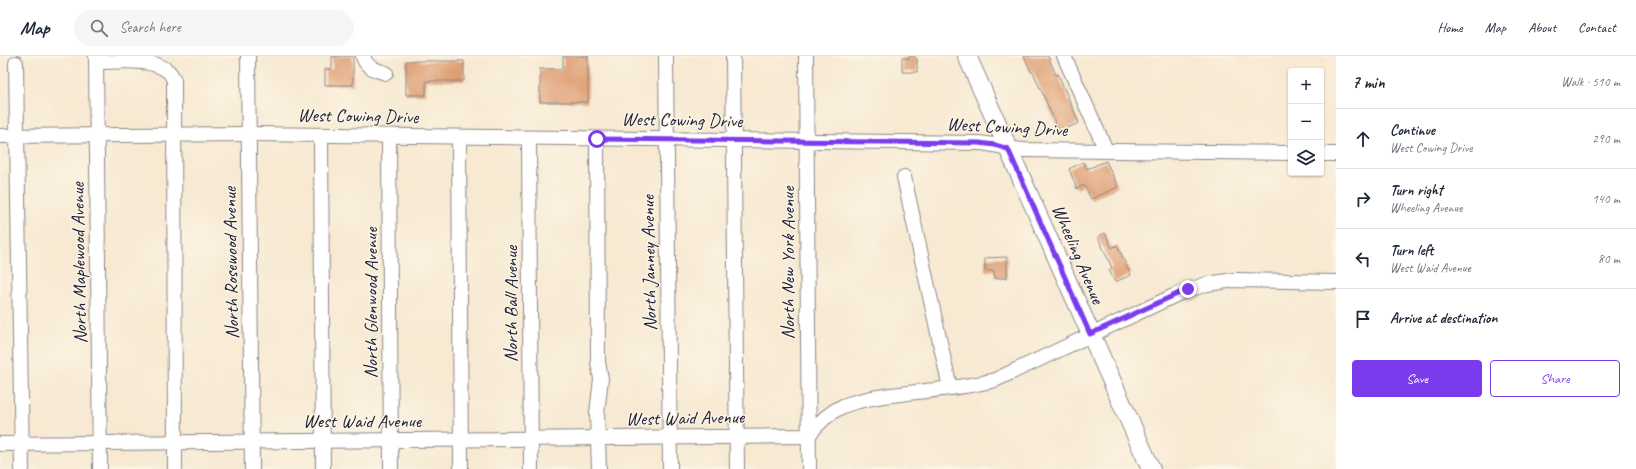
<!DOCTYPE html>
<html lang="en">
<head>
<meta charset="utf-8">
<style>
  body { margin:0; font-family:Caveat,sans-serif; background:#f6f6f7; color:#1f2937 }
  .controls { position:absolute; right:12px; top:12px; display:grid; overflow:hidden; border-radius:4px; box-shadow:0 1px 3px #0004 }
  .controls button { width:36px; height:36px; display:grid; place-items:center; padding:0; border:0; border-bottom:1px solid #e0e1e3; background:#fff; color:#1f2937; font:20px sans-serif }
  .stop { position:absolute; width:12px; height:12px; margin:-9px; border:3px solid #7c3aed; border-radius:50%; background:#fff }
  .stop.end { background:#7c3aed; border-color:#fff; box-shadow:0 1px 4px #0008 }
  .list { margin:0; padding:0; list-style:none }
  h2 { display:flex; justify-content:space-between; align-items:center; height:52px; margin:0; padding:0 16px; font-size:17px }
  h2 small { font-size:13px; font-weight:400; color:#747a83 }
  .list li { display:grid; grid-template-columns:26px 1fr auto; gap:12px; align-items:center; box-sizing:border-box; height:60px; padding:0 16px; border-top:1px solid #e0e1e3 }
  .list b { display:block; font-size:15px; white-space:nowrap }
  .list p { margin:0; font-size:13px; white-space:nowrap; color:#747a83 }
  .list em { font-size:13px; font-style:normal; color:#747a83 }
  .actions { display:flex; gap:8px; padding:12px 16px }
  .actions a { flex:1; padding:9px 0; border:1px solid #7c3aed; border-radius:4px; text-align:center; font-size:14px; color:#7c3aed }
  .actions .main { background:#7c3aed; color:#fff }
  .icon { flex:none; width:22px; height:22px; fill:none; stroke:currentColor; stroke-width:2; stroke-linecap:round; stroke-linejoin:round }
  .map { position:relative; flex:none; width:1336px; height:413px; overflow:hidden }
  header { display:flex; align-items:center; gap:24px; box-sizing:border-box; height:56px; padding:0 20px; background:#fff; border-bottom:1px solid #e0e1e3 }
  header strong { font-size:19px }
  nav { display:flex; gap:22px; margin-inline-start:auto; font-size:14px }
  .search { width:280px; height:36px; background:#f6f6f7; display:flex; align-items:center; gap:10px; box-sizing:border-box; padding:0 14px; border-radius:22px; color:#747a83; font-size:15px }
  main { display:flex }
  aside { flex:1; background:#fff }
  .map>svg:first-child { display:block }
</style>
</head>
<body>
<header>
<strong>Map</strong>
<div class="search"><svg class="icon" aria-label="search" viewBox="0 0 24 24"><circle cx="10" cy="10" r="6"/><path d="M15 15l6 6"/></svg>Search here</div>
<nav><a>Home</a><a>Map</a><a>About</a><a>Contact</a></nav>
</header>
<main>
<div class="map">
<svg width="1336" height="413" viewBox="0 0 1336 413">
  <rect width="100%" height="100%" fill="#fcf5e5"/>
  <filter id="ink" filterUnits="userSpaceOnUse"><feTurbulence type="fractalNoise" baseFrequency=".025" numOctaves="2"/><feDisplacementMap in="SourceGraphic" scale="8" xChannelSelector="R" yChannelSelector="G"/><feConvolveMatrix kernelMatrix="1 2 1 2 8 2 1 2 1" color-interpolation-filters="sRGB"/></filter>
  <filter id="wash" filterUnits="userSpaceOnUse"><feTurbulence type="fractalNoise" baseFrequency=".012" numOctaves="4" result="noise"/><feDisplacementMap in="SourceGraphic" scale="16" xChannelSelector="R" yChannelSelector="G"/><feGaussianBlur stdDeviation="0.9" result="paint"/><feColorMatrix in="noise" values="0 0 0 0 0 0 0 0 0 0 0 0 0 0 0 0 0 1.4 0 .05"/><feComposite in="paint" operator="in"/></filter>
  <g filter="url(#wash)">
    <rect width="100%" height="100%" fill="#f7e9d2"/>
    <g id="blocks">
      <g fill="#dd9a6d">
        <polygon points="332,0 353,0 353,29 325,29 325,13 332,13"/>
        <polygon points="563,0 588,0 588,46 540,46 540,13 563,13"/>
        <polygon points="909,0 914,0 917,3 917,16 902,16 902,2 909,2"/>
        <polygon points="1024,0 1048,0 1056,19 1058,18 1079,67 1059,75 1033,16 1031,16"/>
        <polygon points="406,5 464,5 464,25 426,25 426,39 406,39"/>
        <polygon points="1106,105 1118,131 1091,143 1084,129 1077,133 1069,113 1083,106 1087,113"/>
        <polygon points="1105,177 1112,192 1117,189 1131,219 1115,226 1109,214 1112,212 1098,181"/>
        <polygon points="1007,201 1007,222 995,222 994,215 985,215 985,202"/>
      </g>
    </g>
  </g>
  <g filter="url(#ink)">
    <use href="#blocks" fill-opacity="0" stroke="#8c8686" stroke-width="1"/>
    <g fill="none" stroke-linecap="round" stroke-linejoin="round">
      <g stroke="#8c8686" stroke-width="16">
        <g id="minor">
          <polyline points="96,0 100,413"/>
          <polyline points="248,0 252,413"/>
          <path d="M 363,0 C 366,12 376,14 386,17"/>
          <polyline points="666,0 670,413"/>
          <polyline points="733,0 737,413"/>
          <polyline points="806,0 809,413"/>
          <polyline points="1064,0 1106,94"/>
          <path d="M 96,6 C 116,6 154,1 169,16 C 171,18 173,22 174,24 L 175,413"/>
          <polyline points="16,7 22,413"/>
          <polyline points="321,79 323,413"/>
          <path d="M 0,80 L 249,78 L 979,87 C 994,88 1008,93 1024,94 L 1291,97"/>
          <polyline points="389,80 391,413"/>
          <polyline points="459,81 461,413"/>
          <polyline points="529,82 531,413"/>
          <polyline points="597,83 598,306 601,323 597,357 599,413"/>
          <polyline points="1321,98 1336,98"/>
          <polyline points="904,121 950,332"/>
          <path d="M 0,388 L 808,380 C 818,367 828,357 843,350 C 861,343 881,340 900,338 C 932,334 964,332 995,324 L 1180,237 L 1207,228 L 1234,224 L 1336,226"/>
        </g>
      </g>
      <g stroke="#8c8686" stroke-width="20">
        <polyline id="major" points="967,0 1151,413"/>
      </g>
      <use href="#minor" stroke="#fff" stroke-width="14"/>
      <use href="#major" stroke="#fff" stroke-width="18"/>
    </g>
  </g>
  <g fill="none" stroke-linecap="round" stroke-linejoin="round" filter="url(#ink)">
    <polyline stroke="#7c3aed" stroke-width="5" points="597,83 979,87 995,89 1008,93 1090,278 1188,233"/>
  </g>
  <g text-anchor="middle" dominant-baseline="central" stroke-width="3" stroke-linejoin="round" paint-order="stroke">
    <g font-size="19" fill="#22223b" stroke="#fcf5e5">
      <text transform="translate(358 60) rotate(1)">West Cowing Drive</text>
      <text transform="translate(682 64) rotate(1)">West Cowing Drive</text>
      <text transform="translate(1007 71) rotate(3)">West Cowing Drive</text>
      <text transform="translate(1078 198) rotate(67)">Wheeling Avenue</text>
      <text transform="translate(79 207) rotate(-91)">North Maplewood Avenue</text>
      <text transform="translate(231 207) rotate(-91)">North Rosewood Avenue</text>
      <text transform="translate(649 207) rotate(-91)">North Janney Avenue</text>
      <text transform="translate(788 207) rotate(-90)">North New York Avenue</text>
      <text transform="translate(371 247) rotate(-90)">North Glenwood Avenue</text>
      <text transform="translate(511 248) rotate(-90)">North Ball Avenue</text>
      <text transform="translate(685 362) rotate(-1)">West Waid Avenue</text>
      <text x="362" y="365">West Waid Avenue</text>
    </g>
  </g>
</svg>
<div class="controls">
<button>+</button>
<button>−</button>
<button><svg class="icon" aria-label="layers" viewBox="0 0 24 24"><path d="M12 4l9 5-9 5-9-5zM3 14l9 5 9-5"/></svg></button>
</div>
<div class="stop" style="left:597px;top:83px"></div>
<div class="stop end" style="left:1188px;top:233px"></div>
</div>
<aside>
<h2>7 min<small>Walk · 510 m</small></h2>
<ul class="list">
<li><svg class="icon" aria-label="ahead" viewBox="0 0 24 24"><path d="M12 20V5M6 11l6-6 6 6"/></svg><div><b>Continue</b><p>West Cowing Drive</p></div><em>290 m</em></li>
<li><svg class="icon" aria-label="right" viewBox="0 0 24 24"><path d="M7 20v-9h11M14 6l5 5-5 5"/></svg><div><b>Turn right</b><p>Wheeling Avenue</p></div><em>140 m</em></li>
<li><svg class="icon" aria-label="left" viewBox="0 0 24 24"><path d="M17 20v-9H6M10 6l-5 5 5 5"/></svg><div><b>Turn left</b><p>West Waid Avenue</p></div><em>80 m</em></li>
<li><svg class="icon" aria-label="arrive" viewBox="0 0 24 24"><path d="M6 21V4h12l-3 4 3 4H6"/></svg><div><b>Arrive at destination</b></div></li>
</ul>
<div class="actions"><a class="main">Save</a><a>Share</a></div>
</aside>
</main>
</body>
</html>
